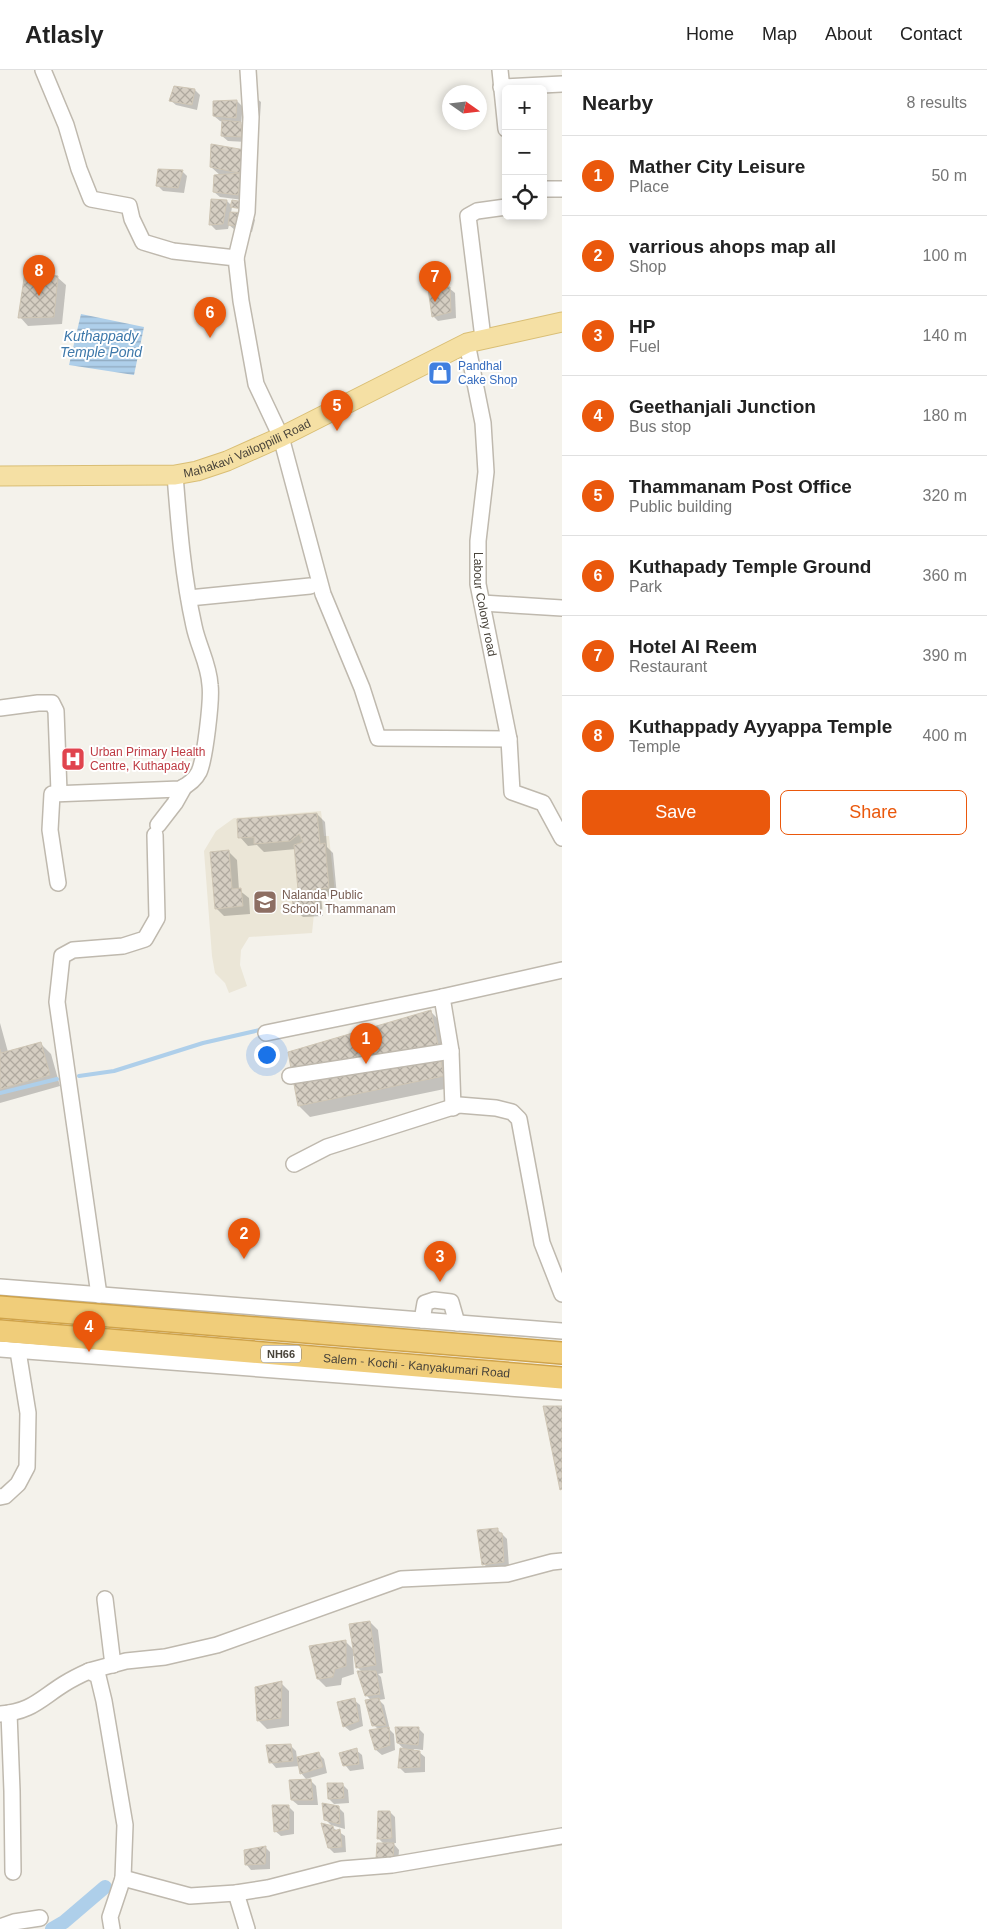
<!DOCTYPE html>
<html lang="en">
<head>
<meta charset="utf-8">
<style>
  body { margin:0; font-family:Helvetica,sans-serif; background:#f2f2f2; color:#222 }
  .controls { position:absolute; right:15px; top:15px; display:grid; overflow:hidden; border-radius:8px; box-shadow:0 2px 8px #0003 }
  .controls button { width:45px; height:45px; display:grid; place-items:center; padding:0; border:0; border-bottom:1px solid #e0e0e0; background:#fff; color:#222; font:25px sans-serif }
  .compass { position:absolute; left:442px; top:15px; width:45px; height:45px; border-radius:50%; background:#fff; box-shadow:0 2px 8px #0003; rotate:104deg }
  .you { position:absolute; left:266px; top:984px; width:18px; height:18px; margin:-12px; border:4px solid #fff; border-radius:50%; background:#1a73e8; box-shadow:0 0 0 8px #1a73e833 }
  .badge { display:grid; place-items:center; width:32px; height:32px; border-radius:50%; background:#ea580c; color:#fff; font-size:16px; font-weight:700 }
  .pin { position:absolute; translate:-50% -41px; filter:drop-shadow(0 1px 2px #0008) }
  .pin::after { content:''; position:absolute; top:26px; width:18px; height:15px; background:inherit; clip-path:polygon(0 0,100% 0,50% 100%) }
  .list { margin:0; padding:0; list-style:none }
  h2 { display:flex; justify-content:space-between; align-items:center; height:65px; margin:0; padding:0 20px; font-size:21px }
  h2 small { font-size:16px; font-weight:400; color:#767676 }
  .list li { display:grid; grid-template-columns:32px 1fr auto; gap:15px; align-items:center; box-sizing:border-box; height:80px; padding:0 20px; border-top:1px solid #e0e0e0 }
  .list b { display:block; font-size:19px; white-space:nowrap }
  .list p { margin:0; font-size:16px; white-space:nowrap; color:#767676 }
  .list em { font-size:16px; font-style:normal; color:#767676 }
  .actions { display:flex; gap:10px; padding:15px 20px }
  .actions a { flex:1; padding:11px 0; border:1px solid #ea580c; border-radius:8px; text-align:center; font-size:18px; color:#ea580c }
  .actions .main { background:#ea580c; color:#fff }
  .icon { flex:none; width:28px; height:28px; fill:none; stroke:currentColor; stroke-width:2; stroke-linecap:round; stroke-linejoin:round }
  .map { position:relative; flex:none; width:562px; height:1859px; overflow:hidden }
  header { display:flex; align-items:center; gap:30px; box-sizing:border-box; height:70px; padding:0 25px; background:#fff; border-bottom:1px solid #e0e0e0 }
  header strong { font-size:24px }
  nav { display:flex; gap:28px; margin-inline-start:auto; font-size:18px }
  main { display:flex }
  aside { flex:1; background:#fff }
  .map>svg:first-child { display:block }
</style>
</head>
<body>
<header>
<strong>Atlasly</strong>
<nav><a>Home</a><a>Map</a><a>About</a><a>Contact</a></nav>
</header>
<main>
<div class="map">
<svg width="562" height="1859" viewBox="0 0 562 1859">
  <defs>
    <pattern id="water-rules" width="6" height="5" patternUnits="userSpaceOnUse" patternTransform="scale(1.25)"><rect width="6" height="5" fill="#aecfea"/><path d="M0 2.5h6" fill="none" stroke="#90aabf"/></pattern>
    <pattern id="building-cross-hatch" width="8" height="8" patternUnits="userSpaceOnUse" patternTransform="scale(1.25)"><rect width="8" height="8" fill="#d5cec2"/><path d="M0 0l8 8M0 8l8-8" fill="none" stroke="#afa99f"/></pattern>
  </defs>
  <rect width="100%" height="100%" fill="#f4f2eb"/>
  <polygon fill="#ebe6d7" points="321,741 324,766 329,766 335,823 322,827 323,838 314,844 312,863 249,867 241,880 240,895 247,916 229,923 225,913 215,903 212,886 204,781 216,761 234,748"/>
  <polygon fill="url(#water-rules)" points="81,244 144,257 134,305 69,295"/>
  <g fill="#0003">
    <polygon points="174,18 195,20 200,25 197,40 176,35 170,30"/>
    <polygon points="243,27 255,27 261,32 260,47 246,49 242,44 241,54 246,59 247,72 228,71 222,66 223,52 220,51 214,46 214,32 237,31 242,36"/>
    <polygon points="245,81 243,130 220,127 214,122 221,106 211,97"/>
    <polygon points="182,101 187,106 184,123 163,121 157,115"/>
    <polygon points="212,130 227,131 232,136 245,140 232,137 231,143 250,144 255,150 252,162 235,160 229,155 228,159 216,160 210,154"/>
    <polygon points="57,207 66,215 62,254 28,256 20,247"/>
    <polygon points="449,218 455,223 456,248 438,251 433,246"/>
    <polygon points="317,744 325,752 327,777 333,783 337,826 321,827 323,846 303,847 294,839 300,821 296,779 264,782 257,775 248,776 240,767"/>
    <polygon points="228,781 237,790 239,820 249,828 250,844 224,846 216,838"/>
    <polygon points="431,942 442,953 454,1017 310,1047 299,1036"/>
    <polygon points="0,953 8,982 40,973 51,984 60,1016 0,1033"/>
    <polygon points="498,1460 507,1469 509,1497 489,1500 484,1494"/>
    <polygon points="370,1552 378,1560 383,1603 378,1604 381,1607 385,1629 379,1630 384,1635 390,1660 394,1664 395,1680 382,1685 376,1680 371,1661 379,1660 374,1655 371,1630 366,1625 362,1602 357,1597 355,1586 353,1586 354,1604 342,1608 341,1615 326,1617 318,1609 345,1571 354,1580"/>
    <polygon points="281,1613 289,1621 289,1656 267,1659 258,1650"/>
    <polygon points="354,1630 360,1635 363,1656 350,1661 344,1656"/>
    <polygon points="418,1658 424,1664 423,1680 414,1679 413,1681 419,1682 425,1687 425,1702 405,1703 400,1698 405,1680 398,1673"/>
    <polygon points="291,1676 296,1681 297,1688 318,1683 324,1689 327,1703 306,1709 301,1703 300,1696 276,1698 271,1692"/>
    <polygon points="356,1680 362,1685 364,1699 350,1701 345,1695"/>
    <polygon points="311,1711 316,1716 318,1735 298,1735 292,1730"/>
    <polygon points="342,1714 348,1720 349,1733 334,1734 329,1729"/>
    <polygon points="288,1736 294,1742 294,1764 281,1766 275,1761"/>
    <polygon points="338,1737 344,1743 345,1759 331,1755 325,1749"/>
    <polygon points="390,1742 395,1747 396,1773 393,1773 399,1780 398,1794 382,1794 384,1774 378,1768"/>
    <polygon points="332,1757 345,1766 346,1782 334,1783 329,1778"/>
    <polygon points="265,1777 270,1782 270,1799 251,1800 246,1794"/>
  </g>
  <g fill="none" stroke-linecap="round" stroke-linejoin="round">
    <g stroke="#aecfea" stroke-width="4">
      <polyline points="79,1006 114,1001 203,973 264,959"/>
      <polyline points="0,1023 57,1009"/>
    </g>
    <polyline stroke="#aecfea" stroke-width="14" points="52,1859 64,1852 105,1817"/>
  </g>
  <g fill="url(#building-cross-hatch)" stroke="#cfc6b5">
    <polygon points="174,16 195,19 192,35 169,31"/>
    <polygon points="237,30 236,48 213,46 213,31"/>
    <polygon points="222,50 241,52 242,67 221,66"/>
    <polygon points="211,74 245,80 244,104 210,97"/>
    <polygon points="158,99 183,100 178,118 156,116"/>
    <polygon points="241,103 238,125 213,122 214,105"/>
    <polygon points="211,129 227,130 223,154 209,155"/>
    <polygon points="232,130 244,132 243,139 230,137"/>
    <polygon points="230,142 250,143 247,157 228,155"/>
    <polygon points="25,202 58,206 54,247 18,248"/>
    <polygon points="450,217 451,242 432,247 428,218"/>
    <polygon points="317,743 320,774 325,773 329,818 314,819 315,838 293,840 292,823 298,820 294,775 303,772 299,764 290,771 254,774 254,767 238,768 237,749"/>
    <polygon points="229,780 232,819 241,818 243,836 215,839 210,782"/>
    <polygon points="431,940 444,1006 298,1036 288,982"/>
    <polygon points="41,972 50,1005 0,1019 0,979 1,983"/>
    <polygon points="543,1336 562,1336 562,1419 560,1420"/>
    <polygon points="498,1458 498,1463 502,1463 504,1492 482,1495 477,1460"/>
    <polygon points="370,1551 376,1595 356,1598 349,1554"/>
    <polygon points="346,1570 346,1596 335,1599 333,1607 317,1609 309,1576"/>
    <polygon points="357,1601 376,1601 380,1624 365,1626"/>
    <polygon points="282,1611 281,1648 257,1651 255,1617"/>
    <polygon points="355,1628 359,1651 343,1657 337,1632"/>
    <polygon points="379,1628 386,1655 372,1656 365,1630"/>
    <polygon points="389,1657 390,1675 375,1680 369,1660"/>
    <polygon points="395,1657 419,1657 418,1675 397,1673"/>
    <polygon points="291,1674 293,1691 269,1693 266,1675"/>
    <polygon points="357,1678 359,1694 343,1696 339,1683"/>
    <polygon points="400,1678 420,1681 420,1697 398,1698"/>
    <polygon points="319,1682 323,1697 300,1704 297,1687"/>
    <polygon points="311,1709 313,1730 291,1730 289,1710"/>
    <polygon points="327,1713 343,1713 344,1728 328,1729"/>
    <polygon points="322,1733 339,1736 340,1754 324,1750"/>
    <polygon points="272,1735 289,1735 289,1759 274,1762"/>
    <polygon points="378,1741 390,1741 392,1768 377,1769"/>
    <polygon points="321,1753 333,1756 334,1761 340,1759 342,1777 328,1778"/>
    <polygon points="377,1773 394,1773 393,1789 376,1789"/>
    <polygon points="266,1776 265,1794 245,1795 244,1780"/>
  </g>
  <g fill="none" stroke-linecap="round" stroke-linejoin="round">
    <g stroke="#bfb9ae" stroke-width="18">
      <g id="minor">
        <polyline points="43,0 66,55 79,99 91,129 129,136 132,149 143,172 173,181 236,188 241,231 256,314 281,367 323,524 362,618 378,668 509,669"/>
        <polyline points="500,0 506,59"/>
        <polyline points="501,17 562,14"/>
        <polyline points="543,119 562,119"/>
        <polyline points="236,188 247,142 251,47 248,0"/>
        <polyline points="483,268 468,146 477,141 506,137"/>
        <path id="s1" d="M 467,273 L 483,353 L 486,402 L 478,471 L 478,514 L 509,669 L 512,722 L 543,733 L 562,768"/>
        <polyline points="189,528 310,516"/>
        <polyline points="482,533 562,538"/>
        <polyline points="0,638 38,633 52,633 56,641 59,722"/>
        <polyline points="158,755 175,733 184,717"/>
        <path d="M 58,813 L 50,760 L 52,724 L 180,719 C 188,715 195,710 199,702 C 205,689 212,629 210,615 C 209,594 198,576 194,556 C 183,507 179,456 175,405"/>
        <polyline points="442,927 562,900"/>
        <polyline points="266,963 442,927 451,981 453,1038"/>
        <polyline points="290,1006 451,981"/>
        <polyline points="294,1094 327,1077 459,1035 496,1038 512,1042 519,1049 542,1173 562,1224"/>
        <polyline points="0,1217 562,1261"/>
        <polyline points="99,1225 57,932 62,886 73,880 123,876 145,869 157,848 155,765"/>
        <polyline points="422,1250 425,1233 434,1230 451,1232 457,1253"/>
        <polyline points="0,1279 562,1322"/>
        <polyline points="0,1427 5,1426 18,1414 27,1397 28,1343 18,1281"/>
        <polyline points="105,1529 113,1595"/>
        <polyline points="89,1601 126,1591 165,1587 217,1575 401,1509 507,1504 552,1492 562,1491"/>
        <polyline points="9,1643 12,1721 13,1802"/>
        <path d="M 0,1644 C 31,1642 40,1629 64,1614 C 72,1609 80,1605 89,1601 L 98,1606 L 104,1631 L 125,1755 L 123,1808 L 110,1847 L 112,1859"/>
        <polyline points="123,1808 190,1826 236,1823 268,1818 342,1799 392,1795 562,1766"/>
        <polyline points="236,1823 247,1859"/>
        <polyline points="0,1857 14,1852 40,1848"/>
      </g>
    </g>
    <g stroke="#d9be74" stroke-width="21">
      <g id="major">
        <path id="s2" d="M 0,406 L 175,405 L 197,401 L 227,391 L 281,367 L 467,273 L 562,252"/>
      </g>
    </g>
    <g stroke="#cfa34b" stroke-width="24">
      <g id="highway">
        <polyline points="0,1237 562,1283"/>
        <path id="s3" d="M 0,1261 L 562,1308"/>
      </g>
    </g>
    <use href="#minor" stroke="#fff" stroke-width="15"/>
    <use href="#major" stroke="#f5e0a4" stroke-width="19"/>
    <use href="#highway" stroke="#f0cd7a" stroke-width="21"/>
  </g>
  <defs>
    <g id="shop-square" transform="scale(1.25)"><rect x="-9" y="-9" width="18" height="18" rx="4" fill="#3f7fe0" stroke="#fff"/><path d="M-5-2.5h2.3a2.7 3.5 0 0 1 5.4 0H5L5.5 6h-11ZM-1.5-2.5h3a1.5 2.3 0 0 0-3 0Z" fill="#fff"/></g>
    <g id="hospital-square" transform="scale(1.25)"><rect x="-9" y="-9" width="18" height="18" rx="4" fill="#e0444e" stroke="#fff"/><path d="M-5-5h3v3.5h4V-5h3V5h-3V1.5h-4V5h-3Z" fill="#fff"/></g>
    <g id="school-square" transform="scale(1.25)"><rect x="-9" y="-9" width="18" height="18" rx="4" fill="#8d6e63" stroke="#fff"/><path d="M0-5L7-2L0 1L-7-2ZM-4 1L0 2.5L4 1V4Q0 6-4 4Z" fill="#fff"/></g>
  </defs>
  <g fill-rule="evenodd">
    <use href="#shop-square" x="440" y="303"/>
    <use href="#hospital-square" x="73" y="689"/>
    <use href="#school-square" x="265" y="832"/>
  </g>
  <g text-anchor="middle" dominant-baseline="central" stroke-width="4" stroke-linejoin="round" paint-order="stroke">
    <rect fill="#fff" stroke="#7f7b75" stroke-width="1" x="261" y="1275.5" width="40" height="17" rx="4"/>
    <g font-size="11" font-weight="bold" fill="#48433a">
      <text x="281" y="1284">NH66</text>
    </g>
    <g font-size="12" fill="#366cbe" stroke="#fff" text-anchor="start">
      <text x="458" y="296">Pandhal<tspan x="458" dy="14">Cake Shop</tspan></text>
    </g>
    <g font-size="12" fill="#48433a" stroke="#fff">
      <text stroke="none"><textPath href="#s2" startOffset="252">Mahakavi Vailoppilli Road</textPath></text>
      <text stroke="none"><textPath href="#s1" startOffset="264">Labour Colony road</textPath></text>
      <text stroke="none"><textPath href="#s3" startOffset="418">Salem - Kochi - Kanyakumari Road</textPath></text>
    </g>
    <g font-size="12" fill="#be3a42" stroke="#fff" text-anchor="start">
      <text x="90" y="682">Urban Primary Health<tspan x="90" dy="14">Centre, Kuthapady</tspan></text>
    </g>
    <g font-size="12" fill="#785e54" stroke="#fff" text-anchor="start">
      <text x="282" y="825">Nalanda Public<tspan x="282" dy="14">School, Thammanam</tspan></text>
    </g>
    <g font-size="14" font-style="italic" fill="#3d78aa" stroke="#fff">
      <text x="101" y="266">Kuthappady<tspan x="101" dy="16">Temple Pond</tspan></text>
    </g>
  </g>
</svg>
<div class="controls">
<button>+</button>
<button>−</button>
<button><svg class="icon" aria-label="locate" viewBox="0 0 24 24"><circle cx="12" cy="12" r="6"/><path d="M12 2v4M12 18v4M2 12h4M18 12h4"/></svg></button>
</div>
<svg class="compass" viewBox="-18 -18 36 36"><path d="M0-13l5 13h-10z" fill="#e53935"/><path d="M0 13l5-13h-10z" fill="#767676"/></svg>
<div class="you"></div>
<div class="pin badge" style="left:366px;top:994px">1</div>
<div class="pin badge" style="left:244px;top:1189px">2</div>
<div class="pin badge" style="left:440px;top:1212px">3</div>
<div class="pin badge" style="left:89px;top:1282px">4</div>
<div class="pin badge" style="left:337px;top:361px">5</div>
<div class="pin badge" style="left:210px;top:268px">6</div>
<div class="pin badge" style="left:435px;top:232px">7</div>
<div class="pin badge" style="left:39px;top:226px">8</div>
</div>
<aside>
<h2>Nearby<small>8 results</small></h2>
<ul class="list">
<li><span class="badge">1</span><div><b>Mather City Leisure</b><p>Place</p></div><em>50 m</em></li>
<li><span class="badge">2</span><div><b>varrious ahops map all</b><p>Shop</p></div><em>100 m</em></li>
<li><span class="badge">3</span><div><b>HP</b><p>Fuel</p></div><em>140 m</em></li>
<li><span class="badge">4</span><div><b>Geethanjali Junction</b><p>Bus stop</p></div><em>180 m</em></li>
<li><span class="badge">5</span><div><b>Thammanam Post Office</b><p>Public building</p></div><em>320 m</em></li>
<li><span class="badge">6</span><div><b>Kuthapady Temple Ground</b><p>Park</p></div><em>360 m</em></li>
<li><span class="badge">7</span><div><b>Hotel Al Reem</b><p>Restaurant</p></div><em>390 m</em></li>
<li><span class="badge">8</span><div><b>Kuthappady Ayyappa Temple</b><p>Temple</p></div><em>400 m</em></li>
</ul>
<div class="actions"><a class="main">Save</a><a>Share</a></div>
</aside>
</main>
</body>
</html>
